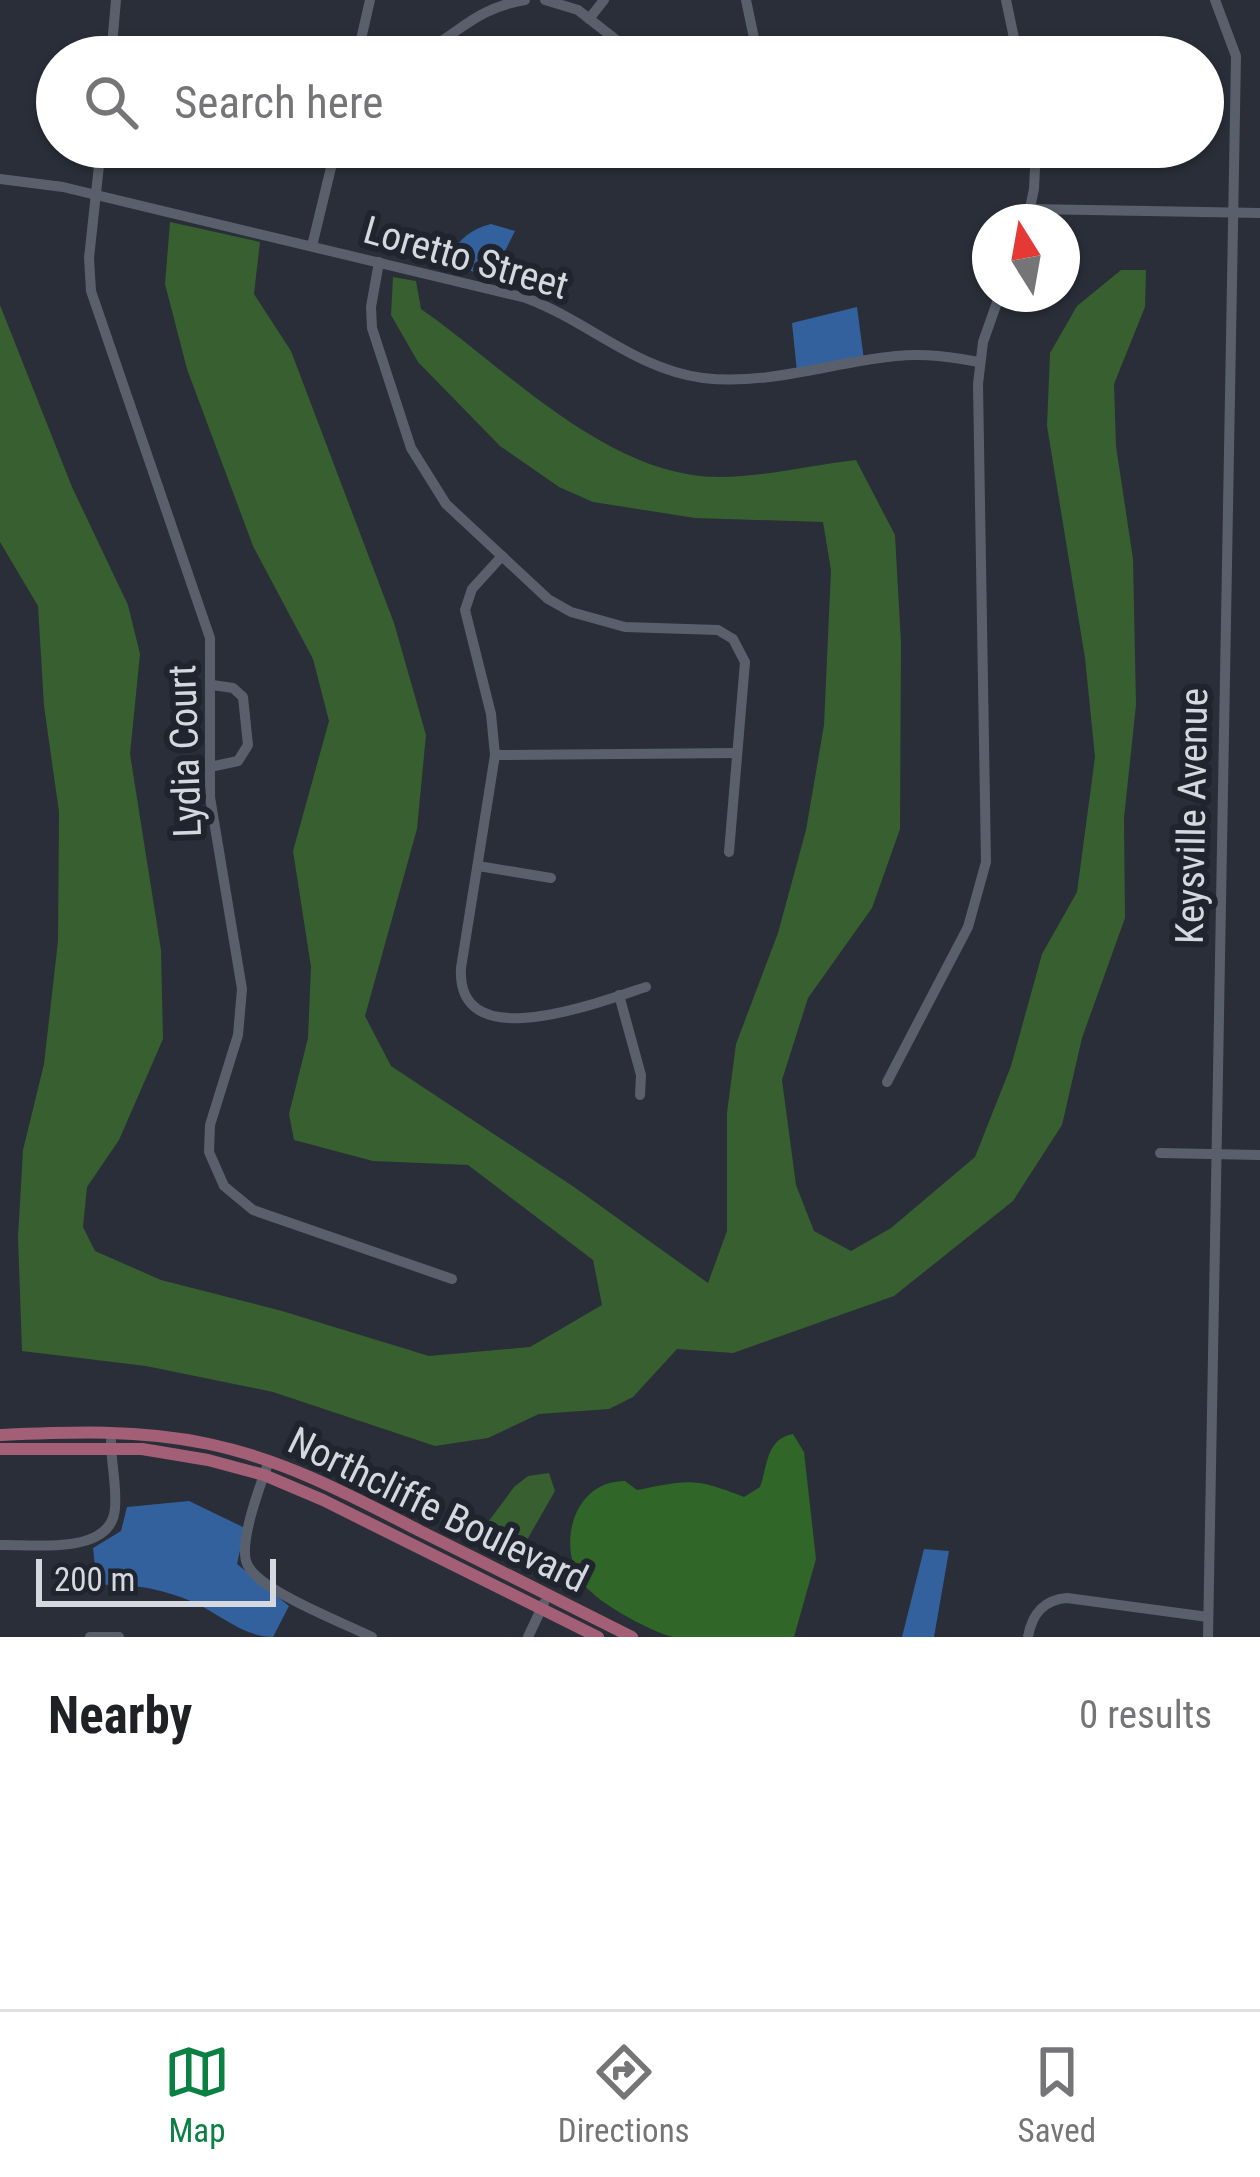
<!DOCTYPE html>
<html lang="en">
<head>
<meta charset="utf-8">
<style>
  body { margin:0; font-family:"Roboto Condensed",sans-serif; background:#f6f6f6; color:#202124 }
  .compass { position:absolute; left:972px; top:204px; width:108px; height:108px; border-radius:50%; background:#fff; box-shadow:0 3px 9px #0004; rotate:349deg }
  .scale { position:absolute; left:36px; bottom:30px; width:240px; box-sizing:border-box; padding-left:12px; border:6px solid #d5d8df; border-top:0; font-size:33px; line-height:42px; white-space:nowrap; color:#d5d8df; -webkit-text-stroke:9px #20242e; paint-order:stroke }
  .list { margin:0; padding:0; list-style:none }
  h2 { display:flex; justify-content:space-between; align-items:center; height:156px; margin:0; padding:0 48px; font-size:51px }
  h2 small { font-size:39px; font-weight:400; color:#757577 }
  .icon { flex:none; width:66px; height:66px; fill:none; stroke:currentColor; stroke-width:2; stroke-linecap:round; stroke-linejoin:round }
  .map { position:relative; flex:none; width:1260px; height:1637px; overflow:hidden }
  .search { position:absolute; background:#fff; box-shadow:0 3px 9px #0004; left:36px; right:36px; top:36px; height:132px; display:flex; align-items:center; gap:30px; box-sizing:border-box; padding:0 42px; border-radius:66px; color:#757577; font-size:45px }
  .sheet { height:372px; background:#fff }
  nav { display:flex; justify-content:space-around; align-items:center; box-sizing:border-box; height:168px; border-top:3px solid #e0e0e0; background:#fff; font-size:33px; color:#757577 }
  nav a { display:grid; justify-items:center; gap:6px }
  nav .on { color:#0b8043 }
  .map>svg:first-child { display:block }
</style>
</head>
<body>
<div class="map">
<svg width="1260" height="1637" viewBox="0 0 1260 1637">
  <rect width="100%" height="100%" fill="#292e38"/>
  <g fill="#375f30">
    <path d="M 170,222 L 260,242 L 254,294 L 291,351 L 394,623 L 426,735 L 417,829 L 365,1016 L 391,1066 L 574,1187 L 708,1283 L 727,1231 L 727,1113 L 736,1044 L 778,933 L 806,830 L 824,725 L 831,570 L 823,522 L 695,518 L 593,502 L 559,487 L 500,446 L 418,362 L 391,315 L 393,277 L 416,281 L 421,309 C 507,369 608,477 719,477 C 764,477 811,465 856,460 L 895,535 L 901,643 L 900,829 L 872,908 L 808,998 L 782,1080 L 796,1185 L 814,1231 L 851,1251 L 891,1228 L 975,1157 L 1011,1066 L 1042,954 L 1077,892 L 1095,757 L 1085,658 L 1047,426 L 1050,353 L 1077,306 L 1121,270 L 1146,270 L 1145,307 L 1114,384 L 1116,446 L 1133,559 L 1136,705 L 1124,818 L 1125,918 L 1082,1038 L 1062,1125 L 1013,1201 L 894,1296 L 733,1353 L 677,1349 L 633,1397 L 609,1409 L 539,1414 L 488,1438 L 435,1446 L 273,1392 L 146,1366 L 22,1351 L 18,1237 L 23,1150 L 44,1064 L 58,941 L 59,812 L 44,706 L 38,606 L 0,542 L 0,305 L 72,487 L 128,605 L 140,654 L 130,754 L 161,950 L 163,1039 L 119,1140 L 87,1187 L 83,1227 L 95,1251 L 161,1280 L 282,1311 L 429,1356 L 530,1347 L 602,1305 L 593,1260 L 468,1165 L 373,1161 L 294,1140 L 289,1114 L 308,1038 L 311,967 L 293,851 L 329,721 L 313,659 L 253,546 L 187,369 L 165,284 Z"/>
    <polygon points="549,1473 555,1491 515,1561 474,1541 514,1487 528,1476"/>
  </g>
  <path fill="#306627" d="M 793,1434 L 804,1452 L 816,1559 L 794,1637 C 766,1637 695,1637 673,1637 C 649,1631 591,1600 579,1578 C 558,1540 575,1481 625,1481 L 637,1490 C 688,1480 694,1477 744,1497 L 760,1487 C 768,1465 766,1439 793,1434 Z"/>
  <g fill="#33619e">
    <path d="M 491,224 L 515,231 L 491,279 L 447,261 C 457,241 470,229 491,224 Z"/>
    <polygon points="857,307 864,360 797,372 792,323"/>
    <path d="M 189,1501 L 245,1528 L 237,1564 L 289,1606 L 273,1637 C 243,1637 220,1614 193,1602 C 160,1588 132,1584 97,1585 L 93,1548 L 121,1531 L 127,1507 Z"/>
    <polygon points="924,1549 949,1551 934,1637 902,1637"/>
  </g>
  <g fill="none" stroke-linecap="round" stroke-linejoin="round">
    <g stroke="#5a606b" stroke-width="10">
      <polyline points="545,0 578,10 638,57"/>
      <polyline points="746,0 758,57"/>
      <polyline points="1006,0 1018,57"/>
      <polyline points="589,19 604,0"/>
      <path d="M 358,50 C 450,71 446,13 525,0"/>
      <polyline points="111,57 116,0"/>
      <polyline points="357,57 370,0"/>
      <polyline points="101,147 89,258 91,291 210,638 210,797 242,989 238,1035 210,1125 209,1152 224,1186 253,1210 452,1279"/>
      <path d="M 0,179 L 63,187 L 526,298 C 588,321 635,369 703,378 C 767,386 833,362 896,356 C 925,353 952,357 979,362"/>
      <polyline points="1031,209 1260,213"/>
      <polyline points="1027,222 1034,189 1036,147"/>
      <polyline points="312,246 336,147"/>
      <polyline points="379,262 371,307 372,328 411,448 446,504 548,599 571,612 625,627 718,630 733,639 745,662 729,852"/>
      <path d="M 502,556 L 472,589 L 465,610 L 491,714 L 495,755 L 461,968 C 456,1060 603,1000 646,987"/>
      <polyline points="495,755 737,753"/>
      <polyline points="210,767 238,761 248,745 243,697 233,688 212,685"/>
      <polyline points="478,866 551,878"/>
      <polyline points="619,995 641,1075 640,1095"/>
      <polyline points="887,1082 968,927 986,862 978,384 983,342 1000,294"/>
      <polyline points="1160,1153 1260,1155"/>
      <path d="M 269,1461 C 261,1483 240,1538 246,1561 C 253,1589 344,1623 372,1637"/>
      <path d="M 0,1545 C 34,1544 112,1556 115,1508 C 117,1486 111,1463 111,1441"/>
      <polyline points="90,1637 119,1637"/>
      <polyline points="528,1637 544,1603"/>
      <path d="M 1028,1637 C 1032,1614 1043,1600 1067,1598 L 1208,1617"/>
      <polyline points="1208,1637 1236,56 1215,0"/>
    </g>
    <g stroke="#a25f75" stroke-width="12">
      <path d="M 0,1435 C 71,1432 139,1429 209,1444 C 285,1460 352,1496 420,1531 C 491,1566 562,1602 632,1637"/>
      <polyline points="0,1449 142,1449 208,1460 264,1475 323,1500 598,1637"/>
    </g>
  </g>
  <g text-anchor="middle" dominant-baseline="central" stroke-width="12" stroke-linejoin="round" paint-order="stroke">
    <g font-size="39" fill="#d5d8df" stroke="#20242e">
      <text transform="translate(466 258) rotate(16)">Loretto Street</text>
      <text transform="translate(185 751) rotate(-92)">Lydia Court</text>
      <text transform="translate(1192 816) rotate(-89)">Keysville Avenue</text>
      <text transform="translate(438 1510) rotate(26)">Northcliffe Boulevard</text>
    </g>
  </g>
</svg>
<svg class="compass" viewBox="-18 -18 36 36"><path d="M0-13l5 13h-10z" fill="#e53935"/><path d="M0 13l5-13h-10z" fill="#757577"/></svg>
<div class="scale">200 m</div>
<div class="search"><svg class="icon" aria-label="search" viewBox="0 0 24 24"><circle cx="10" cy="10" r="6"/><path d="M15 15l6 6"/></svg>Search here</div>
</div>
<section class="sheet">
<h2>Nearby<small>0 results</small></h2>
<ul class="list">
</ul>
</section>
<nav>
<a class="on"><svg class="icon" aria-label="map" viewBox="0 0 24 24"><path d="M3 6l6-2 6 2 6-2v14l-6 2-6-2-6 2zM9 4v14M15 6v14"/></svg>Map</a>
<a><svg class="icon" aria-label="directions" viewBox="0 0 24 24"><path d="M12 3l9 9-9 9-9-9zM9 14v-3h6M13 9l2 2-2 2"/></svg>Directions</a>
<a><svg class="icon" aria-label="saved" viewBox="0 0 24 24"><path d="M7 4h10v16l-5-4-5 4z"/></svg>Saved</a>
</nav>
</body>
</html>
